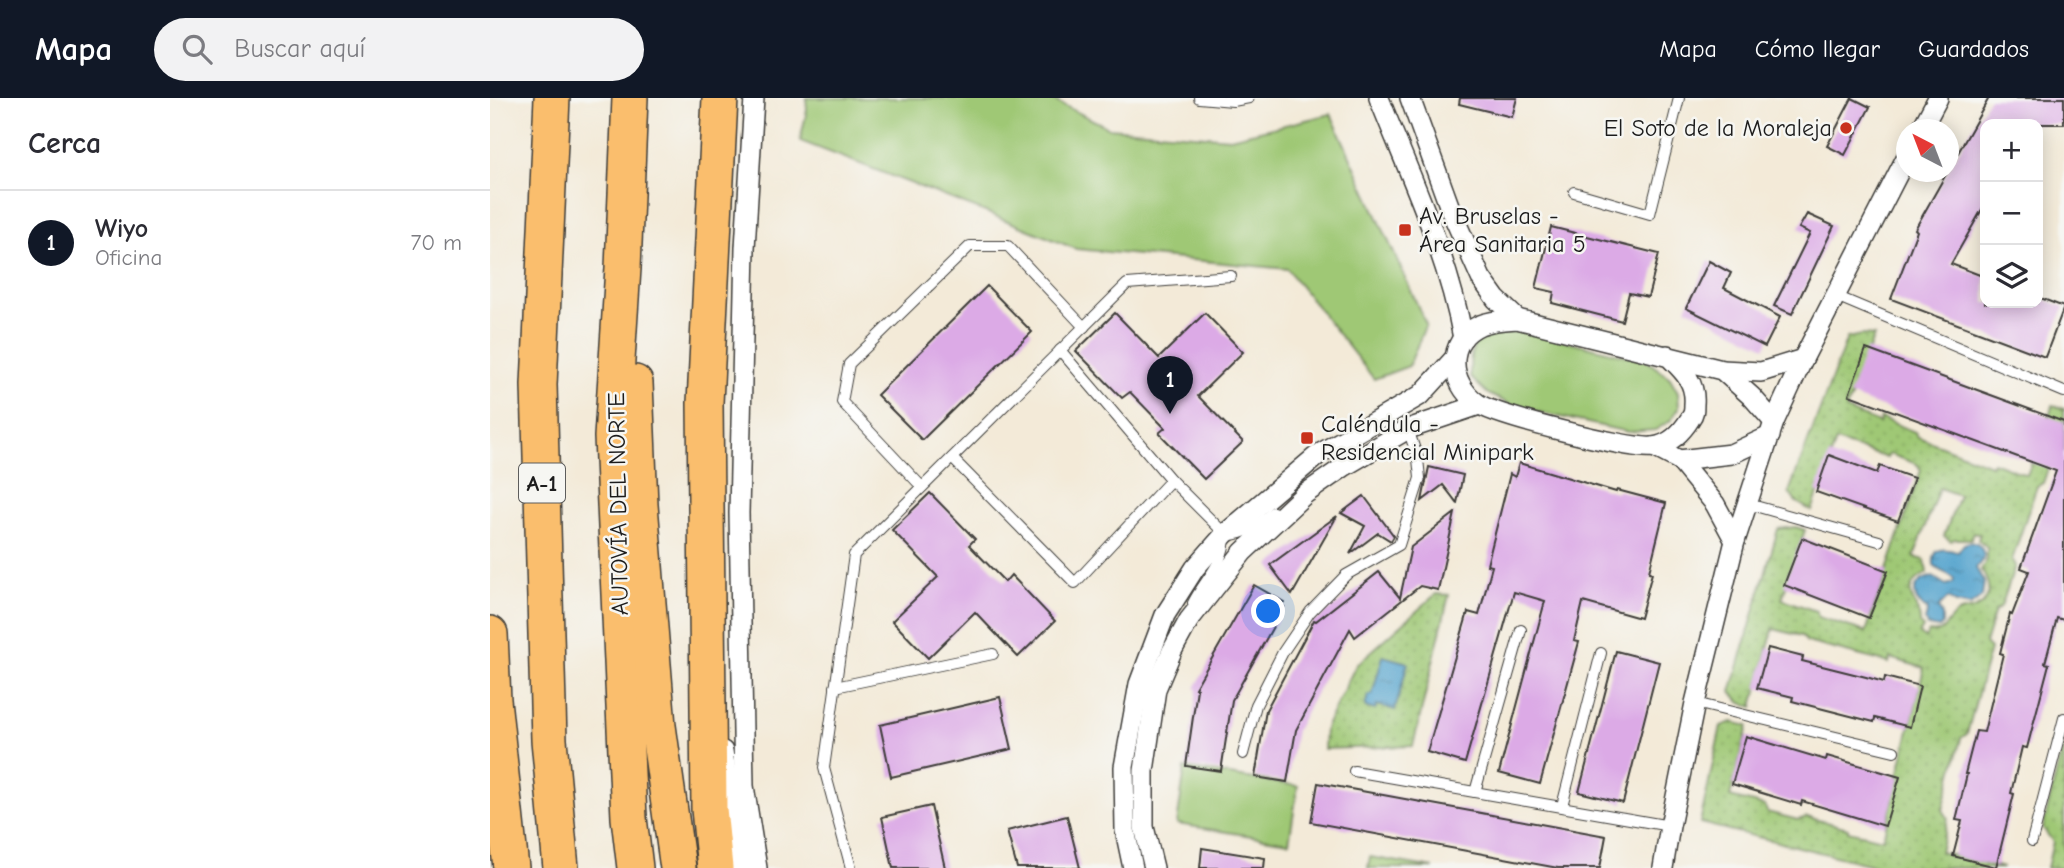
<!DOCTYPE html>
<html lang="es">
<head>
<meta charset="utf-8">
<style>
  body { margin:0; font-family:"Comic Neue",sans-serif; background:#f2f2f3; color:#2b2b33 }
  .controls { position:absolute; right:21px; top:21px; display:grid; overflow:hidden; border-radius:14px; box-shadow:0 4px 18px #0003 }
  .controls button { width:63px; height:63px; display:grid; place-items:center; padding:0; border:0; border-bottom:2px solid #e1e1e2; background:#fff; color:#2b2b33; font:35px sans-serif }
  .compass { position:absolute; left:1406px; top:21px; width:63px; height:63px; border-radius:50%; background:#fff; box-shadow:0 4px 18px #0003; rotate:318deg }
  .you { position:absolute; left:779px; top:514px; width:24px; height:24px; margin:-18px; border:5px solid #fff; border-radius:50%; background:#1a73e8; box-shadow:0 0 0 10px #1a73e833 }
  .badge { display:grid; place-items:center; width:46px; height:46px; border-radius:50%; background:#111827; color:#fff; font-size:23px; font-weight:700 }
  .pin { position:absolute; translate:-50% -58px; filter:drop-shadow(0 2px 4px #0008) }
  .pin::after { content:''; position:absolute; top:37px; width:24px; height:21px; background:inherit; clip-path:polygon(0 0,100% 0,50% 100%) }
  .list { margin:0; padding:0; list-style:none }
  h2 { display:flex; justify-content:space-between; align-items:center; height:91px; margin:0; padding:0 28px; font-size:30px }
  h2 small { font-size:23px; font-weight:400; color:#7c7c81 }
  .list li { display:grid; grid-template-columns:46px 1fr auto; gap:21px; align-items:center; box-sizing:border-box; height:105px; padding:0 28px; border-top:2px solid #e1e1e2 }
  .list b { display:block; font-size:26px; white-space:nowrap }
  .list p { margin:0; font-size:23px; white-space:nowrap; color:#7c7c81 }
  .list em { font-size:23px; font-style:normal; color:#7c7c81 }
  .icon { flex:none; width:38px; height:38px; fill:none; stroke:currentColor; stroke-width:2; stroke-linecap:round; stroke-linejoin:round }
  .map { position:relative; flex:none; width:1574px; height:770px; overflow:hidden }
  header { display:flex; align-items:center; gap:42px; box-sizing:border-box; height:98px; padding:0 35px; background:#111827; color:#fff }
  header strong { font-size:33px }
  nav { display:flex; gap:38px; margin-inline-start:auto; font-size:24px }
  .search { width:490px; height:63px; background:#f2f2f3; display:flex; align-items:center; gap:18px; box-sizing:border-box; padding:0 24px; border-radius:38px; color:#7c7c81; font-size:26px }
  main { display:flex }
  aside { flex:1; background:#fff }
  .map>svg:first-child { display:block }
</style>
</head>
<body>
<header>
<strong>Mapa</strong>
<div class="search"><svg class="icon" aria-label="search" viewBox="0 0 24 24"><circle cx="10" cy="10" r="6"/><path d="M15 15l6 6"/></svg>Buscar aquí</div>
<nav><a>Mapa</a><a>Cómo llegar</a><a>Guardados</a></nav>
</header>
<main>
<aside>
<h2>Cerca<small></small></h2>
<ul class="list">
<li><span class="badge">1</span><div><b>Wiyo</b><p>Oficina</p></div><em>70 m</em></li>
</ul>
</aside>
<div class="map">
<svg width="1574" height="770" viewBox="0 0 1574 770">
  <defs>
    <pattern id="grass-dots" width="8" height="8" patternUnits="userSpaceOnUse" patternTransform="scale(1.75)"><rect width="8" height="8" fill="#9fc875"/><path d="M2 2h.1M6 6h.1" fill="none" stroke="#88ab65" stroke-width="1.8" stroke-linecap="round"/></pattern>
    <pattern id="water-ripples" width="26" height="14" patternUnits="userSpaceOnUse" patternTransform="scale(1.75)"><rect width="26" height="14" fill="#53a3cd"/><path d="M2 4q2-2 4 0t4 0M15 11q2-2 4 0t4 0" fill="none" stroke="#4484a6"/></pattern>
  </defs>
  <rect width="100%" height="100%" fill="#f6f6f2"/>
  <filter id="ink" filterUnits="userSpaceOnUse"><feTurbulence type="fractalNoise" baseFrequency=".0143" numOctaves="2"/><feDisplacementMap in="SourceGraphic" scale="14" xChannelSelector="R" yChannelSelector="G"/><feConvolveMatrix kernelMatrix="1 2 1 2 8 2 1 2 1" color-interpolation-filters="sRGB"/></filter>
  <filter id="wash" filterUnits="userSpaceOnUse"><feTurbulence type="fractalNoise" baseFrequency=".00686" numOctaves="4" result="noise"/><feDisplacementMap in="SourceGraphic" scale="28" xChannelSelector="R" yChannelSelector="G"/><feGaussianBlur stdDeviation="1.57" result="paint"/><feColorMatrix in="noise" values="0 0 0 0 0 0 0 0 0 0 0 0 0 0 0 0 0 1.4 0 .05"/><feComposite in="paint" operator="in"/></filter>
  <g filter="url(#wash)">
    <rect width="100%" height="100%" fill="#f3ead8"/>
    <g fill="url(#grass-dots)" stroke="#5e7248" stroke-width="2" fill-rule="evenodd">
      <path d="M 1371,237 L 1384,238 L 1356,312 L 1389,325 L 1391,320 L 1425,334 L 1428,339 L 1501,367 L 1503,364 L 1537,377 L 1563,307 L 1574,311 L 1574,353 L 1565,351 L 1553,385 L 1547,388 L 1522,462 L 1525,468 L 1511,509 L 1505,513 L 1495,546 L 1500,551 L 1477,636 L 1471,640 L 1453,712 L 1458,720 L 1450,754 L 1514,770 L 1394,770 L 1210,725 L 1231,628 L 1242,624 L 1258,628 L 1240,699 L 1275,708 L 1277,714 L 1308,722 L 1317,719 L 1358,730 L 1358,733 L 1393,741 L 1434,570 L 1400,560 L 1399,565 L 1317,544 L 1312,538 L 1283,531 L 1263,609 L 1251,605 L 1241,594 L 1288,431 L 1306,429 L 1315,432 L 1292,501 L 1326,513 L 1328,519 L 1376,534 L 1431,372 L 1427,366 L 1399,356 L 1397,360 L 1346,343 L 1322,413 L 1305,403 L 1299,394 L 1357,240 ZM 1449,390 L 1469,397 L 1454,438 L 1461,443 L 1464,441 L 1481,441 L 1483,434 L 1490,436 L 1488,442 L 1497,450 L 1497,462 L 1491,472 C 1500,484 1503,502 1486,510 C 1479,513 1471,512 1465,517 C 1455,525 1454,537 1439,534 L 1435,540 L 1429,536 L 1433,530 L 1430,526 C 1432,504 1403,494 1437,475 L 1435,462 L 1424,459 Z"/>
      <polygon points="946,496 959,497 923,648 834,651 835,630 866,567"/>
      <polygon points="1574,643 1574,770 1557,770 1563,744 1553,730"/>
    </g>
    <g fill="#9fc875" stroke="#5e7248" stroke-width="2">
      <polygon points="316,0 559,0 619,30 740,40 841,16 936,226 919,268 884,281 797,171 586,151 498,115 310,43 317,12"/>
      <path d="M 1018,232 L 1032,232 L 1157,263 L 1180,280 L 1188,294 L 1189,310 L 1180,323 L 1165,332 L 1138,334 L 1026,309 L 998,296 L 980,279 C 980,244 983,240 1018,232 Z"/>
      <polygon points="695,670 808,688 799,744 687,726"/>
      <polygon points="880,759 944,770 878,770"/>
    </g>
    <g fill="url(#water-ripples)" stroke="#386074" stroke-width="2">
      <path d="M 1480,444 C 1490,446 1493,450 1494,460 L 1486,470 L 1494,484 L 1492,499 L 1480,508 L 1466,505 L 1458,500 L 1448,510 L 1452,517 L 1452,526 L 1449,530 L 1437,528 L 1435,523 L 1438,511 C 1418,503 1422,481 1443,479 L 1456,487 L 1463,485 L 1464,481 C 1459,474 1449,475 1444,467 C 1442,447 1456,451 1468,454 L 1474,446 Z"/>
      <polygon points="893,558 918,565 905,612 887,607 885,612 875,609 878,597 882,597"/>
    </g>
    <g id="blocks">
      <g fill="#dcaae6">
        <polygon points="970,0 1027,0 1022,19 969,6"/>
        <polygon points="1362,0 1380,9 1355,57 1337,48"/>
        <polygon points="1499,0 1574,0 1574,26 1495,26 1495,106 1461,166 1495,179 1495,205 1548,205 1548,199 1574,209 1555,259 1401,201 1427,133 1425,131"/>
        <polygon points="1317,116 1344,128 1302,216 1284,208 1320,135 1309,130"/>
        <polygon points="1061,129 1169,156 1158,199 1139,195 1132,223 1062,205 1064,194 1046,190"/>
        <polygon points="1219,163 1241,175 1234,190 1290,219 1275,249 1196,210"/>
        <polygon points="497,188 542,234 432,342 387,297"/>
        <polygon points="625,215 669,260 715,215 753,254 708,298 753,344 714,381 669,335 675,330 640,294 632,300 586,253"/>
        <polygon points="1376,251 1574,324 1574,522 1567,520 1555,565 1559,566 1537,650 1532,649 1521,695 1524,696 1506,769 1463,758 1472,723 1466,722 1477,676 1475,676 1486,633 1494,634 1513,556 1510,555 1520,516 1522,517 1539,473 1531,470 1566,373 1359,297"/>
        <polygon points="1339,357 1387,375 1390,368 1424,380 1408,423 1326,394"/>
        <polygon points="1029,365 1126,394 1127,392 1176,405 1159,474 1162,475 1150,520 1093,504 1084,543 1089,544 1050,686 1009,675 1055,503 1024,494 975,665 937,654 978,514 989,517 1002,468 997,467 1020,376 1025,379"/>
        <polygon points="939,369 973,377 967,405 953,387 932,403"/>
        <polygon points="440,395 485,441 479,447 515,484 521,477 565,523 528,559 485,514 438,560 402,523 448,479 402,432"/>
        <polygon points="874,398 904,438 901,443 888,435 860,456 875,428 851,415"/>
        <polygon points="965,415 948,492 930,488 865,539 860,531 806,632 797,684 765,679 776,612 824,522 826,523 889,474 910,500 921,449"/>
        <polygon points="847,418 802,497 780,467"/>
        <polygon points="1312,440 1398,473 1379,520 1294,487"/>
        <polygon points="764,487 794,504 790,507 794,509 742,602 731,673 696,668 707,591 705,590"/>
        <polygon points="1278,550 1313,559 1312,563 1376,579 1394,584 1395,579 1430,588 1420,629 1385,620 1384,624 1302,603 1303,599 1267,590"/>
        <polygon points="1126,553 1169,564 1133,705 1089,694"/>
        <polygon points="510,599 522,651 401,679 390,627"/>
        <polygon points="1256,638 1336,662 1337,658 1410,679 1395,728 1312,703 1311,707 1242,686"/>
        <polygon points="828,685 1116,738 1110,770 1068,770 821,724"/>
        <polygon points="441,708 455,770 403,770 392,719"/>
        <polygon points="577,718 590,770 527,770 517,733"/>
        <polygon points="712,750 775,760 774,770 710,770"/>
      </g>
    </g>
  </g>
  <g filter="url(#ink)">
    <use href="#blocks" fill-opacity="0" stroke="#3c3b38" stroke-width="2"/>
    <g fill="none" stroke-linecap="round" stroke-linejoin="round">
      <g stroke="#3c3b38" stroke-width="12">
        <g id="service">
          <polyline points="709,0 743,3 759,0"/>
          <polyline points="1084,94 1160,116 1189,0"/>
          <polyline points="1346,198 1574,294"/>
          <path d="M 570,252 L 681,382 L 735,436 C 736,464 715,481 703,505"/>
          <polyline points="462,360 585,485 681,382"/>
          <polyline points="432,389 352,304 359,266 480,148 518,148 594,229"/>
          <polyline points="1258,406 1389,443"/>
          <path d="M 739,437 C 756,437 770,424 783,414"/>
          <polyline points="345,589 503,556"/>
          <polyline points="1205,605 1404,653"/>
          <polyline points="753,656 766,607 793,554 820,514 856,477 909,447 930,380 928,361 918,331"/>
          <polyline points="864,673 1180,728"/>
          <polyline points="985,694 1031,532"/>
          <polyline points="1072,708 1111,555"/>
          <polyline points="1542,743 1574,620"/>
          <polyline points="361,770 334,670 364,457 637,186 741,178"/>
        </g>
      </g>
      <g stroke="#3c3b38" stroke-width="22">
        <g id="minor">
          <polyline points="264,0 255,150 249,415 254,688 267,770"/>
          <path d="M 889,0 C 920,78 958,157 973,240"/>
          <polyline points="920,0 961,113 991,180 1006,201 1027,221"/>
          <polyline points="1431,32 1448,0"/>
          <path d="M 1177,257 C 1192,272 1206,283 1204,306 C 1204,312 1204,316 1200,321 C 1192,334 1179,347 1163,349 C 1141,352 1004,318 987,305 C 959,285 955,243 990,227 C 1002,222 1014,222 1027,221 L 1232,272 L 1262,299 L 1284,324"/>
          <polyline points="1232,272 1271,274 1313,261"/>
          <polyline points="1164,349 1189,362 1225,406 1245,443"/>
          <polyline points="1189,362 1241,356 1280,338"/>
          <polyline points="233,653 249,770"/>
          <polyline points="643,770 635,732 634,669 649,586 675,517 705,470 735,436 829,356 931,297 963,262"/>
          <polyline points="664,770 654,729 654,673 666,591 682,553 699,522 753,454 815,396 855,368 918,331 989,307"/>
          <polyline points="1173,770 1180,728 1205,605 1245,443 1284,324 1313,261 1416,60"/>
        </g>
      </g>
      <g stroke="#3c3b38" stroke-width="38">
        <g id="motorway">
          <polyline points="62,0 49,287 59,642 71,770"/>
          <polyline points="140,0 133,170 122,339 139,720 145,770"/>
          <polyline points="145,285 150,407 168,628 188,770"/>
          <polyline points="0,536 3,602 21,770"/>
          <polyline points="225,770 219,711 215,305 230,0"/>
        </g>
      </g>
      <use href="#service" stroke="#fff" stroke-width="10"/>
      <use href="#minor" stroke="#fff" stroke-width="19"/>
      <use href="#motorway" stroke="#fabe6d" stroke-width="35"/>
    </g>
  </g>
  <g fill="#c8321e" stroke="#f6f6f2" stroke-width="2.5">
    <circle cx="1356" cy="30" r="7"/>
    <rect x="908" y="125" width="14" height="14" rx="3.5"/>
    <rect x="810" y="333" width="14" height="14" rx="3.5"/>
  </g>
  <g text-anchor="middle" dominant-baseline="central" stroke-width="5" stroke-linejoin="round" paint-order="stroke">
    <rect fill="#f6f6f2" stroke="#5d5d5c" stroke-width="2" x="29" y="365.5" width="46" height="39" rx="5"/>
    <g font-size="23" font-weight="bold" fill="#1c1c1c">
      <text x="52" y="385">A-1</text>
    </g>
    <g font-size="24" fill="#1c1c1c" stroke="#f6f6f2" text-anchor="start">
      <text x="1342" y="30" text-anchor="end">El Soto de la Moraleja</text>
      <text x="929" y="118">Av. Bruselas -<tspan x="929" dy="28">Área Sanitaria 5</tspan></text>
      <text x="831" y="326">Caléndula -<tspan x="831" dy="28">Residencial Minipark</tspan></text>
    </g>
    <g font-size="24" fill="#1c1c1c" stroke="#f6f6f2">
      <text transform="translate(128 406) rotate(-91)">AUTOVÍA DEL NORTE</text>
    </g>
  </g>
</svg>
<div class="controls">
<button>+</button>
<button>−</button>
<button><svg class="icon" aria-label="layers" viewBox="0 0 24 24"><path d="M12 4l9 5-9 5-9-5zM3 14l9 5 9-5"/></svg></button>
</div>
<svg class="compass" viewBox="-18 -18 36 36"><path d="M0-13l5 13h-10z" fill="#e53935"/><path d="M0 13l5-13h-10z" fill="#7c7c81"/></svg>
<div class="you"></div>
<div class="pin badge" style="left:680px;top:316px">1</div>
</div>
</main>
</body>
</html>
